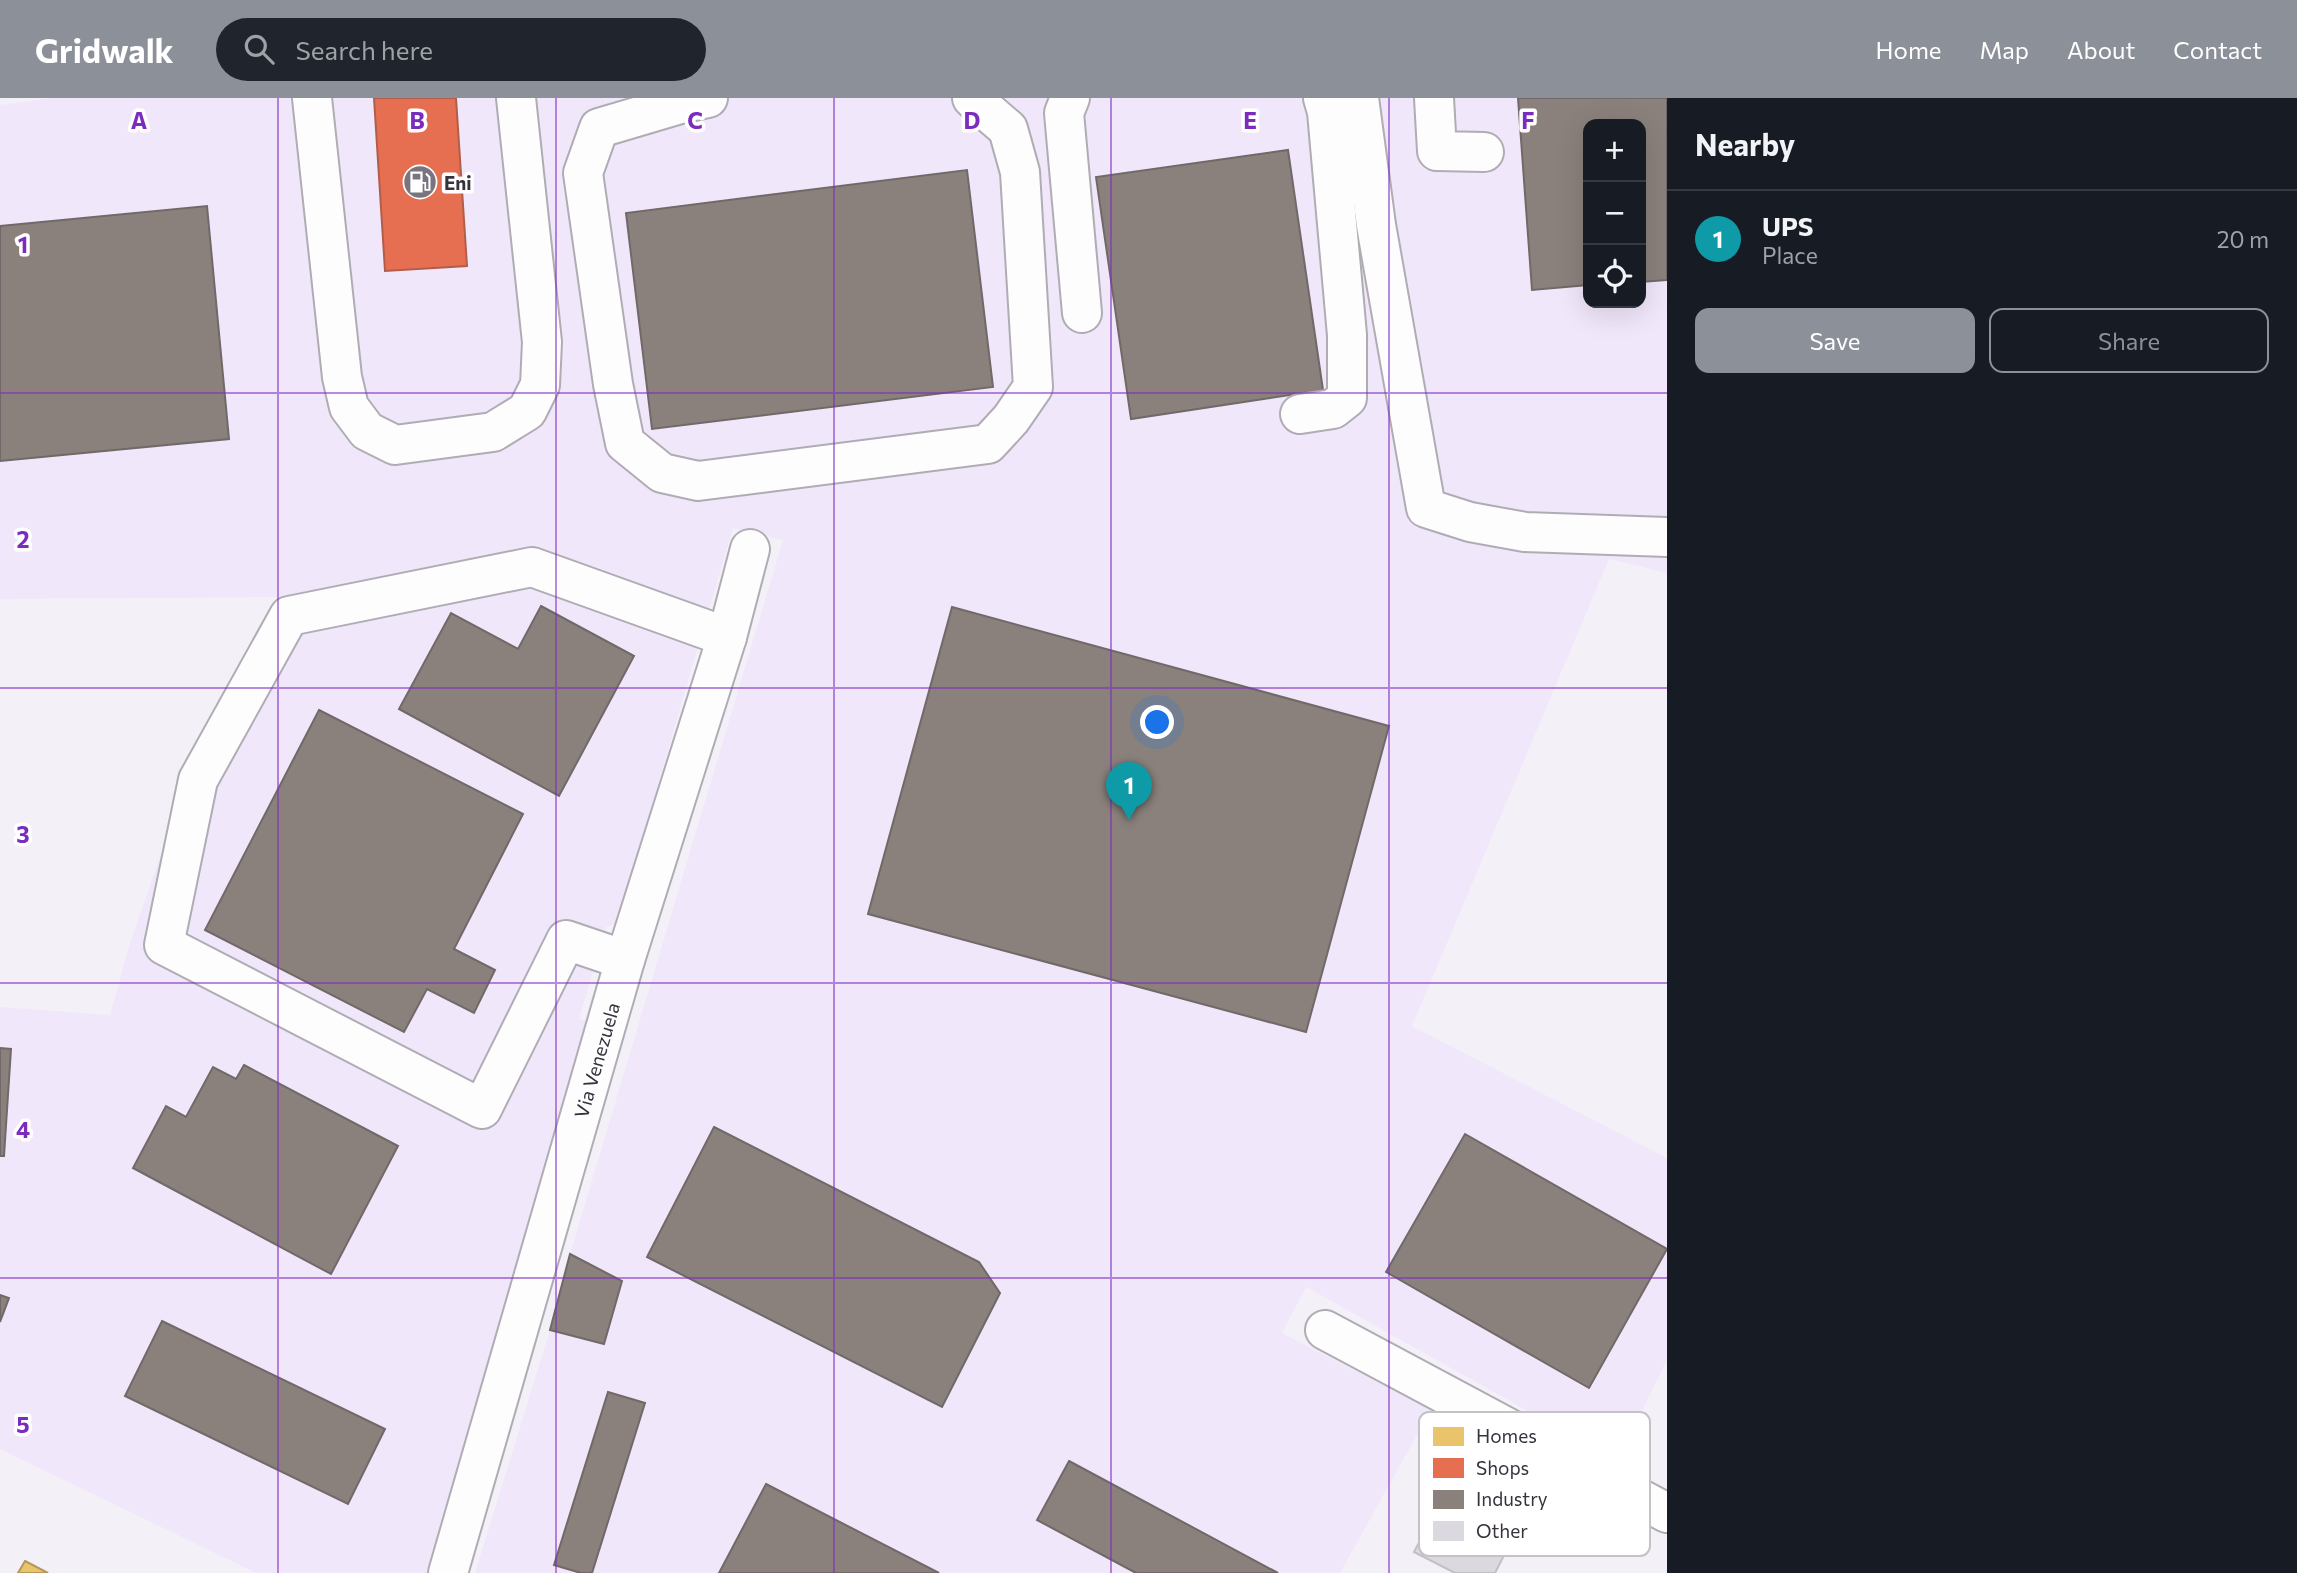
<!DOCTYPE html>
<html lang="en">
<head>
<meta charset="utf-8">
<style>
  body { margin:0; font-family:Commissioner,sans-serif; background:#20242c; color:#f1f3f6 }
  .controls { position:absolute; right:21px; top:21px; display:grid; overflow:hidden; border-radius:14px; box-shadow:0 7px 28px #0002 }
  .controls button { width:63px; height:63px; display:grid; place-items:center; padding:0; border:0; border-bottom:2px solid #363941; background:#171b24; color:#f1f3f6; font:35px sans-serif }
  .you { position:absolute; left:1158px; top:625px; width:24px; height:24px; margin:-18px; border:5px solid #fff; border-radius:50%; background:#1a73e8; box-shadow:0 0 0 10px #1a73e833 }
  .badge { display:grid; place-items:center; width:46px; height:46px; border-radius:50%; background:#8c9099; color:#fff; font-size:23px; font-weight:700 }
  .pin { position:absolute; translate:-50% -58px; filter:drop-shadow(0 2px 4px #0008) }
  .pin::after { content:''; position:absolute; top:37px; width:24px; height:21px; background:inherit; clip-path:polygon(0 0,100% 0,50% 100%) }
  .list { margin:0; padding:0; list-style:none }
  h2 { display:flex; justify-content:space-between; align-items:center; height:91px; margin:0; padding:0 28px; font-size:30px }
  h2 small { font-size:23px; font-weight:400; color:#9ea1a6 }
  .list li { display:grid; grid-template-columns:46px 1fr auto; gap:21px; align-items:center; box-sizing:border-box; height:98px; padding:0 28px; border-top:2px solid #363941 }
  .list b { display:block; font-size:26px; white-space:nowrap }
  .list p { margin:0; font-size:23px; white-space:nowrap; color:#9ea1a6 }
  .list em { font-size:23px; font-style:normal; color:#9ea1a6 }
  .actions { display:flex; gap:14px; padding:21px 28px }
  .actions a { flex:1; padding:16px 0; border:2px solid #8c9099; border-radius:14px; text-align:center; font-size:24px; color:#8c9099 }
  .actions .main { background:#8c9099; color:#fff }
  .icon { flex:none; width:38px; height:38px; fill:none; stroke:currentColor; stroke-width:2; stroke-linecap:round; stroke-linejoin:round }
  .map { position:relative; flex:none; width:1667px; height:1475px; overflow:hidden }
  header { display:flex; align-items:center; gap:42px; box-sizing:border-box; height:98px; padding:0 35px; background:#8c9099; color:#fff }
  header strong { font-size:33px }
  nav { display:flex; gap:38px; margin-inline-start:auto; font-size:24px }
  .search { width:490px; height:63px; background:#20242c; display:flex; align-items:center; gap:18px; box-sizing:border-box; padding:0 24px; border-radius:38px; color:#9ea1a6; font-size:26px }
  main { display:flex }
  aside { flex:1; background:#171b24 }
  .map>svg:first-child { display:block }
</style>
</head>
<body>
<header>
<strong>Gridwalk</strong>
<div class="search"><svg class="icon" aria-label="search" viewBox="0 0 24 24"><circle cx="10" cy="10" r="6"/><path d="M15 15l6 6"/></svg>Search here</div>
<nav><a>Home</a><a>Map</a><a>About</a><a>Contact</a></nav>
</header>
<main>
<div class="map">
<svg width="1667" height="1475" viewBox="0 0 1667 1475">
  <rect width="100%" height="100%" fill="#f4f0f8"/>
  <path fill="#f0e7fa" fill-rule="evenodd" d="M 54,0 L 1667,0 L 1667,475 L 1609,461 L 1412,928 L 1667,1060 L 1667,1262 L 1617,1363 L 1306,1189 L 1282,1235 L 1431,1312 L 1340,1475 L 475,1475 L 550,1232 L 570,1156 L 783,442 L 733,430 L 617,826 L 606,829 L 579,921 L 587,923 L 547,1069 L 427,1475 L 256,1475 L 0,1351 L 0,909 L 110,917 L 130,845 L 184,690 L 277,499 L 0,501 L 0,7 ZM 1588,26 L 1641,26 L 1641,205 L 1588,205 Z"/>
  <polygon fill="#e9c46a" stroke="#b4985c" stroke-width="2" points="25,1463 48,1475 18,1475"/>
  <polygon fill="#e76f51" stroke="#b25d4b" stroke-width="2" points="374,0 456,0 467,168 385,173"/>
  <g fill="#8a817c" stroke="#716969" stroke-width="2">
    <polygon points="1518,0 1667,0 1667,182 1641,184 1641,26 1588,26 1588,187 1532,192"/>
    <polygon points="1288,52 1323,292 1131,321 1096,79"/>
    <polygon points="967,72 993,289 652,331 626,115"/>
    <polygon points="207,108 229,341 0,363 0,128"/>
    <polygon points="541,508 634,558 559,698 399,611 451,515 518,551"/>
    <polygon points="952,509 1389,628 1306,934 868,816"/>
    <polygon points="319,612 523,716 454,851 495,872 474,915 427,891 404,934 205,832"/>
    <polygon points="0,950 11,951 4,1058 0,1058"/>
    <polygon points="244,967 398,1048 331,1176 133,1070 166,1008 186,1019 213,969 236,981"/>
    <polygon points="714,1029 979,1164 1000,1195 942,1309 647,1159"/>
    <polygon points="1465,1036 1667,1151 1589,1290 1386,1174"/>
    <polygon points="570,1156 622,1183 604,1246 550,1232"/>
    <polygon points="0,1197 9,1200 0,1224"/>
    <polygon points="162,1223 385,1331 348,1406 125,1298"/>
    <polygon points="608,1294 645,1305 592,1475 581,1475 554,1467"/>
    <polygon points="1069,1363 1278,1475 1136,1475 1037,1422"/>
    <polygon points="766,1386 939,1475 719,1475"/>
  </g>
  <polygon fill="#dcd8e0" stroke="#c3bfc8" stroke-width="2" points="1440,1404 1513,1440 1495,1475 1455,1475 1414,1454"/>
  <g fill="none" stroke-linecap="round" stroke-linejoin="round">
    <g stroke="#b0acb4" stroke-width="42">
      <g id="minor">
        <polyline points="312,0 342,279 349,309 367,333 395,347 493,334 527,313 540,287 542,244 516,0"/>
        <polyline points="708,0 680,6 599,30 583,75 613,286 625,345 662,375 698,383 988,346 1011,321 1033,289 1020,74 1008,31 972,0"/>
        <polyline points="1070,0 1064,15 1082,215"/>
        <polyline points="1359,0 1376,127 1426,410 1470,424 1525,434 1667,439"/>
        <polyline points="1434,0 1437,53 1484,54"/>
        <polyline points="1300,316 1333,311 1347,300 1347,237 1327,14 1323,0"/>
        <polyline points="625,862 566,842 482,1011 164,847 198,682 289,518 532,469 727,539"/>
        <polyline points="1325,1232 1667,1415"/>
        <path id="s1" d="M 448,1475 L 625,862 L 727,539 L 750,451"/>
      </g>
    </g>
    <use href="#minor" stroke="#fdfdfe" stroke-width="38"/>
  </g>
  <path fill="none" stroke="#7b2cbf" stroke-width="2" stroke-opacity="0.55" d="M 278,0 L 278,1475M 556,0 L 556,1475M 834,0 L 834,1475M 1111,0 L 1111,1475M 1389,0 L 1389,1475M 0,295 L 1667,295M 0,590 L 1667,590M 0,885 L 1667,885M 0,1180 L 1667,1180"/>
  <defs>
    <g id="fuel-disc" transform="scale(1.75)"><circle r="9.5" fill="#79747e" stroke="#fff"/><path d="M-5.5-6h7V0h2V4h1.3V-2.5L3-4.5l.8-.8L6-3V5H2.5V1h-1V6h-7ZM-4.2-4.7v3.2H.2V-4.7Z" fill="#fff"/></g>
  </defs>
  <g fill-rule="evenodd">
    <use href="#fuel-disc" x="420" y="84"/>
  </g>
  <g text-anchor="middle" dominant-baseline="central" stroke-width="7" stroke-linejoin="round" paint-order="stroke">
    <g font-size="19" font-weight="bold" fill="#37323c" stroke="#fff" text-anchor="start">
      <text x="444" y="84">Eni</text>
    </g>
    <g font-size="19" fill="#37323c" stroke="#fff">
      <text stroke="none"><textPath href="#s1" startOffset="534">Via Venezuela</textPath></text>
    </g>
  </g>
  <rect x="1419" y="1314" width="231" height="144" rx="10" fill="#fff" stroke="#c3c2c4" stroke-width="2"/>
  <rect x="1433" y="1329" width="31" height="19" fill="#e9c46a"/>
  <rect x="1433" y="1360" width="31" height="20" fill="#e76f51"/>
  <rect x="1433" y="1392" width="31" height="19" fill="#8a817c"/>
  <rect x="1433" y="1423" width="31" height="20" fill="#dcd8e0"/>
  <g font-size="19" fill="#37323c">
    <text x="1476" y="1345">Homes</text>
    <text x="1476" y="1377">Shops</text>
    <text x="1476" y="1408">Industry</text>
    <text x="1476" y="1440">Other</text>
  </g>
  <g font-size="23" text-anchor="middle" font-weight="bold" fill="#7b2cbf" stroke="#fff" stroke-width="7" stroke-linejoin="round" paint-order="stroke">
    <text x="139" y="31">A</text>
    <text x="417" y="31">B</text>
    <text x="695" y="31">C</text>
    <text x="972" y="31">D</text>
    <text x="1250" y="31">E</text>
    <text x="1528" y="31">F</text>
    <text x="23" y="155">1</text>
    <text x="23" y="450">2</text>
    <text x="23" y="745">3</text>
    <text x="23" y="1040">4</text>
    <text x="23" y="1335">5</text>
  </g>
</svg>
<div class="controls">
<button>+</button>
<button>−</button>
<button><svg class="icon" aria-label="locate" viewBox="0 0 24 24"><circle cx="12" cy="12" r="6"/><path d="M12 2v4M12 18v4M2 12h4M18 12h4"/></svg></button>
</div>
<div class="you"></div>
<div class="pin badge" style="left:1129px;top:722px;background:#0f9aa8">1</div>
</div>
<aside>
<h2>Nearby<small></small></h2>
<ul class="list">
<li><span class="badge" style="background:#0f9aa8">1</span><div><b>UPS</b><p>Place</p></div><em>20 m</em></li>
</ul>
<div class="actions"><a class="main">Save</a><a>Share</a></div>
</aside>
</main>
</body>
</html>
